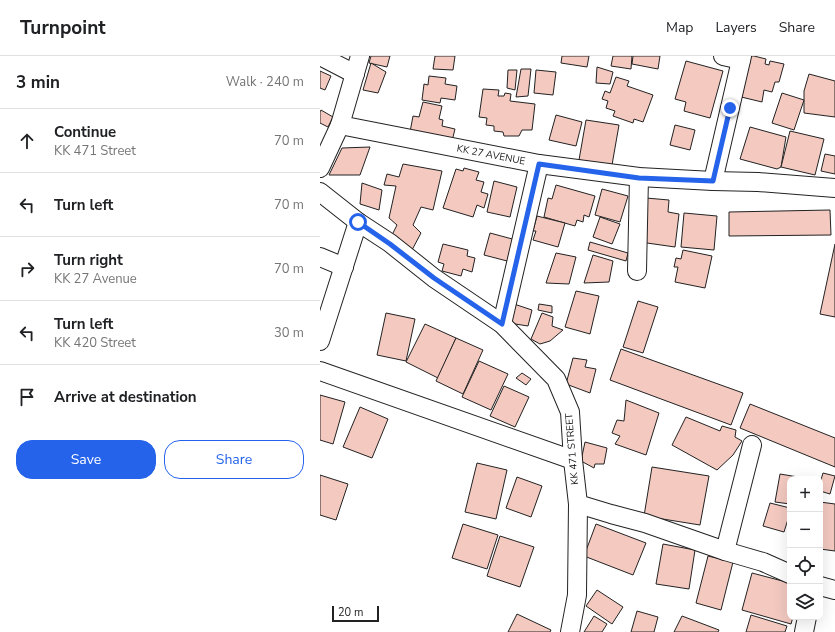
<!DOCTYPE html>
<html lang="en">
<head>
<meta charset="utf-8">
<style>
  body { margin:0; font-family:"Nunito Sans",sans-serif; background:#f6f6f6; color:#202124 }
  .controls { position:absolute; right:12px; bottom:12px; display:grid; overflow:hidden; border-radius:8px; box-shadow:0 4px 16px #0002 }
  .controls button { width:36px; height:36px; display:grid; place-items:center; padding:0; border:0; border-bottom:1px solid #e0e0e0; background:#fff; color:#202124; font:20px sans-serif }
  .scale { position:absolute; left:12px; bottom:10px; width:47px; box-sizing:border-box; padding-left:4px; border:2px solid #222; border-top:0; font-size:11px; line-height:14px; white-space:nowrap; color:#222; -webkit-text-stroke:3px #fff; paint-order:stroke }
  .stop { position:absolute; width:12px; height:12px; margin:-9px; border:3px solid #2563eb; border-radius:50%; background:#fff }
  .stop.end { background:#2563eb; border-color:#fff; box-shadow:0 1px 4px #0008 }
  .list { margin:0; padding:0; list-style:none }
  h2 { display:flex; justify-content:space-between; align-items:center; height:52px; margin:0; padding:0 16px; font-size:17px }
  h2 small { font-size:13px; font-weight:400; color:#757577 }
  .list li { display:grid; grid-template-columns:26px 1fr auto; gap:12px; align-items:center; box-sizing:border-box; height:64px; padding:0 16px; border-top:1px solid #e0e0e0 }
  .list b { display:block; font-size:15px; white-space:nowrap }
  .list p { margin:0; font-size:13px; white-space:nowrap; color:#757577 }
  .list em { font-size:13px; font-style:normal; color:#757577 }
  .actions { display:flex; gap:8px; padding:12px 16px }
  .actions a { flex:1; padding:9px 0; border:1px solid #2563eb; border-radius:16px; text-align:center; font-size:14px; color:#2563eb }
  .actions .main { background:#2563eb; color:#fff }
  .icon { flex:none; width:22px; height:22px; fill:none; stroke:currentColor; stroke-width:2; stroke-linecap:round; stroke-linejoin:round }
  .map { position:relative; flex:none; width:515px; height:576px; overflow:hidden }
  header { display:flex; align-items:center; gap:24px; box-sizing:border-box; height:56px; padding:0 20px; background:#fff; border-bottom:1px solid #e0e0e0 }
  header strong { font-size:19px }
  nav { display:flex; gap:22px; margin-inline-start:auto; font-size:14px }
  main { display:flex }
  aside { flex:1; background:#fff }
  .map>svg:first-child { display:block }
</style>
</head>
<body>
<header>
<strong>Turnpoint</strong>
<nav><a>Map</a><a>Layers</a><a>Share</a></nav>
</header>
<main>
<aside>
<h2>3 min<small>Walk · 240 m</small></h2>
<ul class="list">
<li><svg class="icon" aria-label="ahead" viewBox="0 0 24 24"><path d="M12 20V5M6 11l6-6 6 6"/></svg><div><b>Continue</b><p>KK 471 Street</p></div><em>70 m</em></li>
<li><svg class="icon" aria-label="left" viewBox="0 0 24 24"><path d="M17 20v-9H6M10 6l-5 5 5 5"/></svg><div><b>Turn left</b></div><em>70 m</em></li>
<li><svg class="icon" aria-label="right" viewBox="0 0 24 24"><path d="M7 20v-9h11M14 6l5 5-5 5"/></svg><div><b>Turn right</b><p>KK 27 Avenue</p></div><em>70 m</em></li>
<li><svg class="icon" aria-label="left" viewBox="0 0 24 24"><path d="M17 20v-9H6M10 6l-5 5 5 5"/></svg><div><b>Turn left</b><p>KK 420 Street</p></div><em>30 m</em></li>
<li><svg class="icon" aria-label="arrive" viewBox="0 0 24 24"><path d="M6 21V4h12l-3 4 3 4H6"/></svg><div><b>Arrive at destination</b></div></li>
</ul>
<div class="actions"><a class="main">Save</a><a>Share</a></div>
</aside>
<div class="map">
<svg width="515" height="576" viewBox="0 0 515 576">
  <rect width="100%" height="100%" fill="#fff"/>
  <g fill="#f3c9c0" stroke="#222">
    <polygon points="51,0 70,0 67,11 49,7"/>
    <polygon points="115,0 135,0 133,14 113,13"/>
    <polygon points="242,0 269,0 267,11 241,7"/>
    <polygon points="293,0 312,0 311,13 291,10"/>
    <polygon points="313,0 340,0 338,13 312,8"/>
    <polygon points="422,0 434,0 446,3 445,8 449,9 450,5 464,8 459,26 455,26 452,36 444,34 442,46 413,39"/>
    <polygon points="366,5 403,15 390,62 364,55 366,46 355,43"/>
    <polygon points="51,7 66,16 58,37 43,34"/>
    <polygon points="277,11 293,16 290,28 276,27"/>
    <polygon points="201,13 211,13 208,40 196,41"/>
    <polygon points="188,14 197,14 195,34 187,32"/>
    <polygon points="216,14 236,16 233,39 214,37"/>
    <polygon points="0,15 11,20 5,34 0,32"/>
    <polygon points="489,18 515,25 515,61 484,57 484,35"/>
    <polygon points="109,20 126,22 125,28 137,30 135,44 121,42 120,47 102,44 104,28 108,29"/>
    <polygon points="296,21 309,25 307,30 333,39 323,66 314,63 313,67 293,60 295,55 286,52 288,45 282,43 285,35 290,37"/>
    <polygon points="163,33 179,34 178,40 184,40 185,37 191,38 190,45 215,48 212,74 202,74 199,80 184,80 183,76 174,75 174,70 166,69 167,62 159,61"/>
    <polygon points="462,37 484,44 474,74 452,67"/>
    <polygon points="103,46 122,50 119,63 123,64 122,70 135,73 132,85 90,76 93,60 99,61"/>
    <polygon points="1,54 13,61 8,71 0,67 0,56"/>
    <polygon points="236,59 262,66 256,90 229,84"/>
    <polygon points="266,64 299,69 292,109 259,104"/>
    <polygon points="355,69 375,74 370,94 350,89"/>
    <polygon points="430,71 466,81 461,111 457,113 420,103"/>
    <polygon points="470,75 504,83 495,119 461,111"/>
    <polygon points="50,91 40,119 9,119 22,92"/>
    <polygon points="505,98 515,100 515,118 501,115"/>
    <polygon points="83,108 122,115 113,154 101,151 93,169 101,177 92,194 69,185 77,169 69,162 76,130 64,129 67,118 79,121"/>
    <polygon points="144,112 159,116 156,124 164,126 161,136 168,138 164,152 157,149 153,161 123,152 136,113 143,115"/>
    <polygon points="174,125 197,131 190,161 167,156"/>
    <polygon points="42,127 62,134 59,154 40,148"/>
    <polygon points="236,129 275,140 269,161 264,159 263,166 257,164 255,170 224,161 228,142 232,143"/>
    <polygon points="282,133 308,140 300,166 275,159"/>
    <polygon points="326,142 349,144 348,156 359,158 355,191 320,186"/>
    <polygon points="510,154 511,179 409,180 409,156"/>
    <polygon points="364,157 397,160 394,194 361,191"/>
    <polygon points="217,160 245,167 238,191 213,184 216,175 213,175"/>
    <polygon points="280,161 300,168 292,188 273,181"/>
    <polygon points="170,177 196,184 191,206 164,199"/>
    <polygon points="270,186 308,197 306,205 268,194"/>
    <polygon points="123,188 148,194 147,200 155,202 152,216 143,213 141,220 122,215 124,208 118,206"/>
    <polygon points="515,188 515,261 500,258"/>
    <polygon points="363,194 392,200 385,232 355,226 358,211 354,211 356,202 361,203"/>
    <polygon points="236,197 256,201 249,228 226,227"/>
    <polygon points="273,199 293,205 289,226 264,227"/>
    <polygon points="256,235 279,240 270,278 245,271"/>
    <polygon points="318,245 338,251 323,297 303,291"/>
    <polygon points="194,248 212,254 208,270 189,267"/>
    <polygon points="219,248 232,250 232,257 218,254"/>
    <polygon points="66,257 95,263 86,305 57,299"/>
    <polygon points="222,257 233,261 232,270 243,274 230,285 220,288 211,283"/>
    <polygon points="105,268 136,282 118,322 86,306"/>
    <polygon points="136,282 163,294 143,338 116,325"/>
    <polygon points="301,293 423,337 411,369 290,324"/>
    <polygon points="253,302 267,304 265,311 276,313 270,337 246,328"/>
    <polygon points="159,305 188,318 171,354 142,341"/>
    <polygon points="202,317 211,323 206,329 196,322"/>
    <polygon points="184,330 209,341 195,371 170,360"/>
    <polygon points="0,339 25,346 13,388 0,384"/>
    <polygon points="306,344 339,357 326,399 295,388 300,380 292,377 297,364 304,365"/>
    <polygon points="430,348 515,382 515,411 420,372"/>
    <polygon points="40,351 68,363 52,402 23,391"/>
    <polygon points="366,361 400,375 402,370 416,374 415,381 422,385 413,399 397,414 352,389"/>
    <polygon points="265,386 287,392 284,408 275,408 274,412 261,405"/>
    <polygon points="157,407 187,414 176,463 145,456"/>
    <polygon points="332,411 389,420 380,469 324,460"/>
    <polygon points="503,417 515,420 510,438 500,435 500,427"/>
    <polygon points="460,418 484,422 470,423 470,448 455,446"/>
    <polygon points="0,419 28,428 16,464 0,459"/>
    <polygon points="197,421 222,430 211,461 186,452"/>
    <polygon points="500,446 515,448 515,495 500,493"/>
    <polygon points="450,447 470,452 470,457 464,476 443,470"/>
    <polygon points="143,468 178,479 167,513 132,502"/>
    <polygon points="276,468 326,487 313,519 264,500"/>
    <polygon points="180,480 214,491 200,531 167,520"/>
    <polygon points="343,488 375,494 369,533 336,528"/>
    <polygon points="388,500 413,506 401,554 376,547"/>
    <polygon points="432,517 470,527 470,561 473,561 471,568 422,554"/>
    <polygon points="277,534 303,551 292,568 266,550"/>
    <polygon points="317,555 338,561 334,576 311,576"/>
    <polygon points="197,558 231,574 230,576 188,576"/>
    <polygon points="431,559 467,570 465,576 426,576"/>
    <polygon points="274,560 287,568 282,576 264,576"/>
    <polygon points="362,560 399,574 398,576 354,576"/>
  </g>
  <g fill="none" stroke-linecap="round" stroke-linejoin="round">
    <g stroke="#222" stroke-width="20">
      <g id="minor">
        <polyline points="0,0 35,18"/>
        <polyline points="40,0 20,69 219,108 319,121 393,125 438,126 515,132"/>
        <polyline points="403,0 421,4"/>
        <polyline points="0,112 20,69"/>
        <polyline points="393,125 422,0"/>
        <polyline points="0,136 38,166 70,187 114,222 182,268 236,323 250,356 253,404 258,448 291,458 325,467 405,495 443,506 470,518"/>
        <polyline points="0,201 24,211"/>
        <polyline points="317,215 319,121"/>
        <polyline points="182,268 219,108"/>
        <polyline points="0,285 38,166"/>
        <polyline points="0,315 253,404"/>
        <polyline points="405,495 432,389"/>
        <polyline points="500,530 515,534"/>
        <polyline points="250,576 257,539 258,448"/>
        <polyline points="484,576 487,561"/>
      </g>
    </g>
    <use href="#minor" stroke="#fff" stroke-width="18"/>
  </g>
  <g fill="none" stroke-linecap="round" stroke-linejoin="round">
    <polyline stroke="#2563eb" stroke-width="5" points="38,166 70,188 114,222 182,268 219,108 319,122 393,125 410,52"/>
  </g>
  <g text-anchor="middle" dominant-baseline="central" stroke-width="3" stroke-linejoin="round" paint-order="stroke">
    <g font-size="10" fill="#222" stroke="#fff">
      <text transform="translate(171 99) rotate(11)">KK 27 AVENUE</text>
      <text transform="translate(252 393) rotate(-95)">KK 471 STREET</text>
    </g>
  </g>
</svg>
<div class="controls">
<button>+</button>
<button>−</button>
<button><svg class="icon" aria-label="locate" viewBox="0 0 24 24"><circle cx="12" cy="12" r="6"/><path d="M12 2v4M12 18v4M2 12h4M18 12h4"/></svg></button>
<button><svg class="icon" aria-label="layers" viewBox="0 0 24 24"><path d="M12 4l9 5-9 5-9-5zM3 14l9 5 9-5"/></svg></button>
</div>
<div class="scale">20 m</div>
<div class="stop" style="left:38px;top:166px"></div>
<div class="stop end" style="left:410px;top:52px"></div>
</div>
</main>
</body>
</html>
